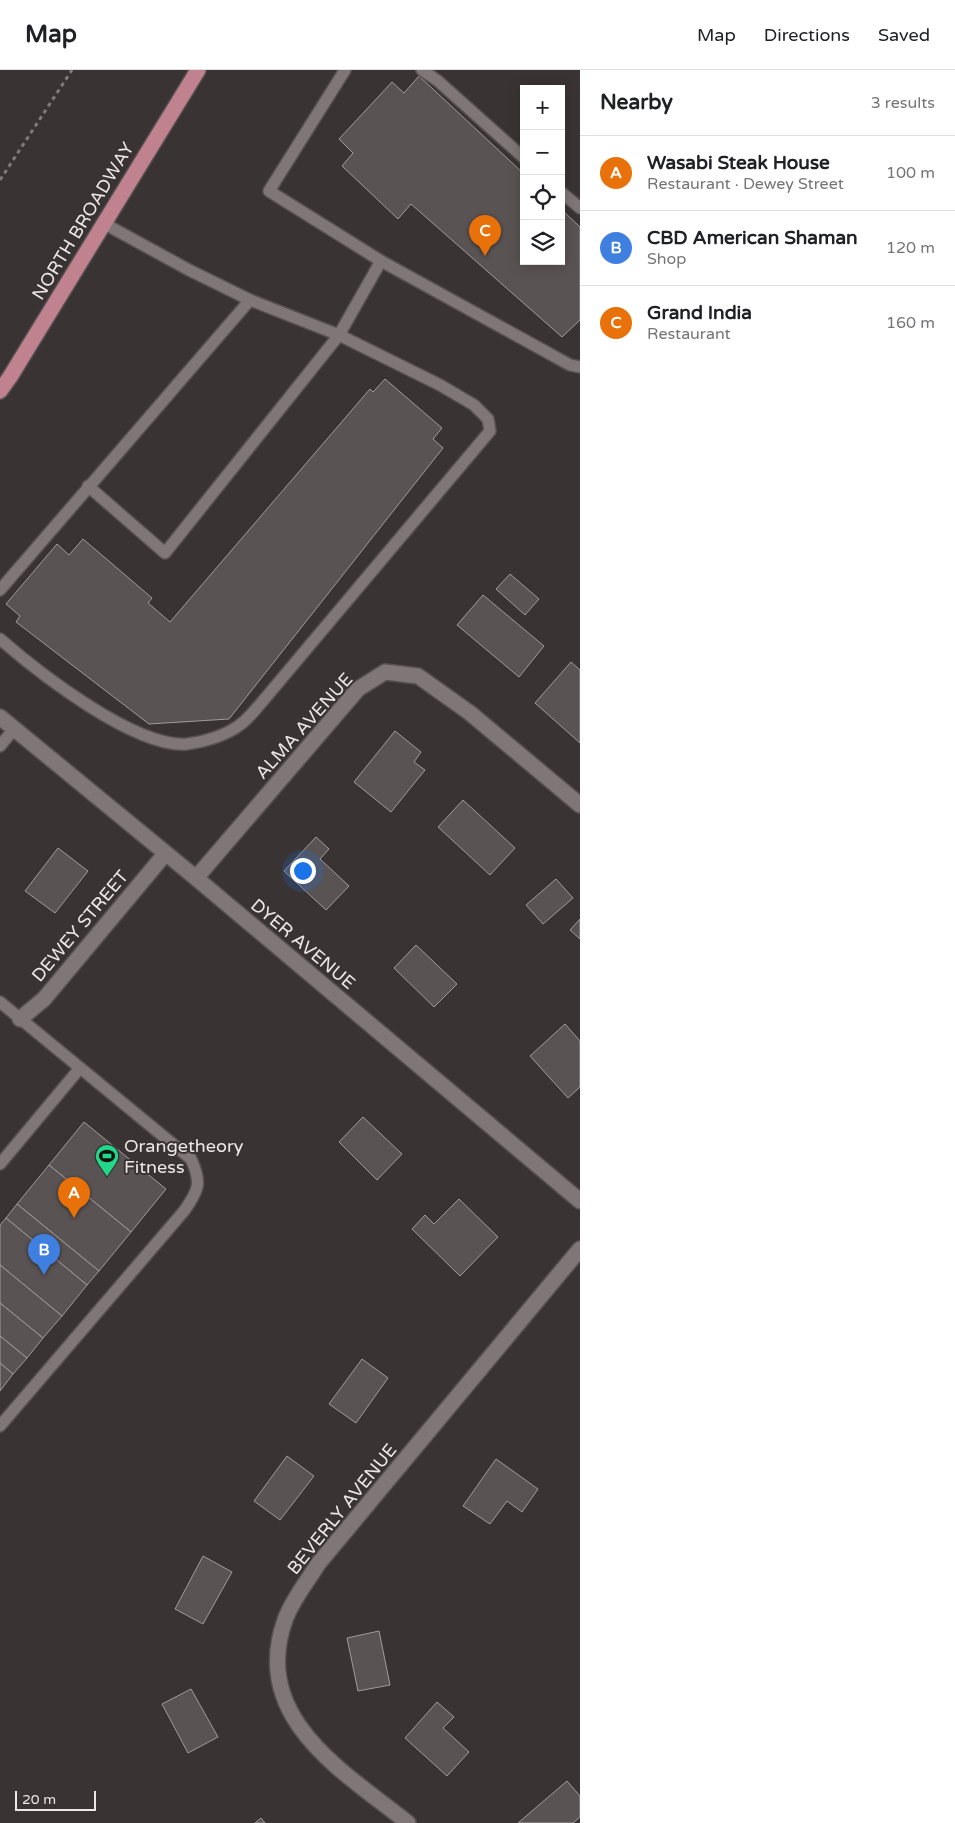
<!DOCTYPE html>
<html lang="en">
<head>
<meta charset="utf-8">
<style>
  body { margin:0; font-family:"Varela Round",sans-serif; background:#f6f6f6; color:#202124 }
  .controls { position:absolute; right:15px; top:15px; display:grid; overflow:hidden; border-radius:0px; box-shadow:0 2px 12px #0003 }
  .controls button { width:45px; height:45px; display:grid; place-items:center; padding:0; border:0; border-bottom:1px solid #e0e0e0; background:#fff; color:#202124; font:25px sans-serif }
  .scale { position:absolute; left:15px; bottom:12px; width:81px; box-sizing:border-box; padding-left:5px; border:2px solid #ece8e8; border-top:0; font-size:14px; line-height:18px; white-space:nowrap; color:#ece8e8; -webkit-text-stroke:4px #3a3334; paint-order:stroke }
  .you { position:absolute; left:302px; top:800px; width:18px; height:18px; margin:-12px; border:4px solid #fff; border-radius:50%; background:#1a73e8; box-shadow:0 0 0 8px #1a73e833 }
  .badge { display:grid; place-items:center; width:32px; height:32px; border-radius:50%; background:#2563eb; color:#fff; font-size:16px; font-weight:700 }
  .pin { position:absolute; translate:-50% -41px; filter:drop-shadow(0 1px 2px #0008) }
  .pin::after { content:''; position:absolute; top:26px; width:18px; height:15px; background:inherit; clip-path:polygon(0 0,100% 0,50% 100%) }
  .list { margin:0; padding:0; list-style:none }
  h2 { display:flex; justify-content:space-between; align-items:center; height:65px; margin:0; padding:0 20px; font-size:21px }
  h2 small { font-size:16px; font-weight:400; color:#757577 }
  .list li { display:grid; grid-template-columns:32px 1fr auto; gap:15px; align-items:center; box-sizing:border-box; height:75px; padding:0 20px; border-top:1px solid #e0e0e0 }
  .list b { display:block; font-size:19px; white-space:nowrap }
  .list p { margin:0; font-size:16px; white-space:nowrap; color:#757577 }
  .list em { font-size:16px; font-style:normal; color:#757577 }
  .icon { flex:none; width:28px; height:28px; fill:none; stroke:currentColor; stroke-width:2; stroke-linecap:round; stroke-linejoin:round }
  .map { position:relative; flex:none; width:580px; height:1753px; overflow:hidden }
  header { display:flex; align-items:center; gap:30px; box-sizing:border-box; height:70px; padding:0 25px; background:#fff; border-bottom:1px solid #e0e0e0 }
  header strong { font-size:24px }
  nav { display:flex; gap:28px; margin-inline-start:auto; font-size:18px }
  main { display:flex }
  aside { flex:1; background:#fff }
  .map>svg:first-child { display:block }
</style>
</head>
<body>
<header>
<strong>Map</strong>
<nav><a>Map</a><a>Directions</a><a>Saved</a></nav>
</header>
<main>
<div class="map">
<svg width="580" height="1753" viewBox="0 0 580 1753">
  <rect width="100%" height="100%" fill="#3a3334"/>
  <g fill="#5a5354" stroke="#a29a9b">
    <polygon points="419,6 524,104 524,191 561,191 561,139 580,157 580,250 562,267 411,134 398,149 342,96 353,83 339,69 392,12 404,23"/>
    <polygon points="385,309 442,358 433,369 443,378 229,649 149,654 16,552 20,546 6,534 57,474 69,485 83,469 152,528 148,533 170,552 370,319 373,322"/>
    <polygon points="510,504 539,529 525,545 496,519"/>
    <polygon points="483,525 544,576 519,607 457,555"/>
    <polygon points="571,592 580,600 580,673 535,633"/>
    <polygon points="395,661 421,682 414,692 425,700 391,742 354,712"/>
    <polygon points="463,730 515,778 490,805 438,757"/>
    <polygon points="316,767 329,779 320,789 349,816 326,840 284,801"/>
    <polygon points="58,778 88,801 55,843 25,821"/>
    <polygon points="556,809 573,828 543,854 526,835"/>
    <polygon points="580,849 580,869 570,860"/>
    <polygon points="416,875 457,914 434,937 394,898"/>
    <polygon points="565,954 580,971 580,1017 568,1028 530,986"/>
    <polygon points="363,1047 402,1084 377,1110 339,1072"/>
    <polygon points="84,1052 166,1119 131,1162 49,1095"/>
    <polygon points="49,1095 131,1162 99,1201 17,1134"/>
    <polygon points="459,1129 498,1167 460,1206 412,1159 425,1145 434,1154"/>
    <polygon points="17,1134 99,1201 87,1215 6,1148"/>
    <polygon points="6,1148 87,1215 62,1246 0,1195 0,1155"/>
    <polygon points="0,1195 62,1246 43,1268 0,1233"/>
    <polygon points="0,1233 43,1268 27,1288 0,1266"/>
    <polygon points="0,1266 27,1288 13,1304 0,1293"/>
    <polygon points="362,1289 388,1308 356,1353 329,1334"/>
    <polygon points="0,1293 13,1304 0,1321"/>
    <polygon points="287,1386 314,1406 280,1450 254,1431"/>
    <polygon points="496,1389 538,1419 522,1442 507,1431 490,1454 463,1436"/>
    <polygon points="203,1486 232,1502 203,1554 175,1539"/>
    <polygon points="379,1561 390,1615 358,1621 347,1568"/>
    <polygon points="191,1619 218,1667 188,1683 162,1634"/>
    <polygon points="437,1632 454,1647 443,1658 469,1682 447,1706 405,1668"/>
    <polygon points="567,1711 580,1726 580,1747 573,1753 518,1753"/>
    <polygon points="261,1748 265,1753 255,1753"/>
  </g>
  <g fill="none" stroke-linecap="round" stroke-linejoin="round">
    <g stroke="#565051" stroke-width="14">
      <g id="lane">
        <polyline points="345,0 269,121 381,191 570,295 580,297"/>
        <polyline points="422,0 438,11 524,88"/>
        <polyline points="561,122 580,138"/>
        <polyline points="88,416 165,483 339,265 381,191"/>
        <polyline points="0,520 250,230"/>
        <path d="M 0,569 C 39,603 135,678 187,674 C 205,672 227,665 241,654 C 249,648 255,640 262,632 L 490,361 L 488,349 L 474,335 L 440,315 L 339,265 L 250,230 L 189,200 L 103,153"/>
        <polyline points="0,676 14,659"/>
        <path d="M 0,932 L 191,1089 C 202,1113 199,1120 184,1141 L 0,1356"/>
        <polyline points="0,1094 80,998"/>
      </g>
    </g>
    <g stroke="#565051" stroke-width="18">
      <g id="street">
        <polyline points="0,647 196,808 580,1131"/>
        <polyline points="196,808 358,619 385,602 418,606 470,643 580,735"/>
        <polyline points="20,949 44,929 165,784"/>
        <path d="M 408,1753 C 343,1701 250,1648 285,1550 C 292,1530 307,1512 318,1494 L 580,1179"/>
      </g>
    </g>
    <g stroke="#565051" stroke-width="18">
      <polyline id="primary" points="0,321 10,307 198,0"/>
    </g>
    <polyline stroke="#807a7b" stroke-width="3" stroke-dasharray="4 4" stroke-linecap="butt" points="0,110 72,0"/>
    <use href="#lane" stroke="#7e7677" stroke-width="11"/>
    <use href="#street" stroke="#7e7677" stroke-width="15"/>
    <use href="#primary" stroke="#bf828e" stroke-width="15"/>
  </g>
  <defs>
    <g id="stadium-pin" transform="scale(1.25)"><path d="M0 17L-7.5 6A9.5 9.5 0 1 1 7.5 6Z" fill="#20d887" stroke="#3a3334"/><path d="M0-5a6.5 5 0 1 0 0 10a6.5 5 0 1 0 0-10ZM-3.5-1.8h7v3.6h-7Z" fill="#111"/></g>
  </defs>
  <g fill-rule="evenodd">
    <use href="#stadium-pin" x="107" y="1086"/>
  </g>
  <g text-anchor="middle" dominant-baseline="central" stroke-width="4" stroke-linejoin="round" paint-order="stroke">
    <g font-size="18" fill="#ece8e8" stroke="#3a3334">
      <text transform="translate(83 151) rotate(-59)">NORTH BROADWAY</text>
      <text transform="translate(304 656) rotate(-48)">ALMA AVENUE</text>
      <text transform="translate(80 856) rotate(-50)">DEWEY STREET</text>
      <text transform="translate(303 874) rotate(40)">DYER AVENUE</text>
      <text transform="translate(342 1439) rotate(-51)">BEVERLY AVENUE</text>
    </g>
    <g font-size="18" fill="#ece8e8" stroke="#3a3334" text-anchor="start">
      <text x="124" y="1076">Orangetheory<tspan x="124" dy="21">Fitness</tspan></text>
    </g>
  </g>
</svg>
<div class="controls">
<button>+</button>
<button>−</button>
<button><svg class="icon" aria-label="locate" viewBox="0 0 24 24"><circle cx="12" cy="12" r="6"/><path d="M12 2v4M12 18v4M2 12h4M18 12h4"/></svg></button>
<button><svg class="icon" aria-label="layers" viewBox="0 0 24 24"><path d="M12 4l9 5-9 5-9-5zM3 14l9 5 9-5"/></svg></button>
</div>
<div class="scale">20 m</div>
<div class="you"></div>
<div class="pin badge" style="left:74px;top:1148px;background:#e8710a">A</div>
<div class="pin badge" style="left:44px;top:1205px;background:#3f7fe0">B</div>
<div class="pin badge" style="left:485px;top:186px;background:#e8710a">C</div>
</div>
<aside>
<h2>Nearby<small>3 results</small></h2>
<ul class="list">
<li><span class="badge" style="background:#e8710a">A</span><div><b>Wasabi Steak House</b><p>Restaurant · Dewey Street</p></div><em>100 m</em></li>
<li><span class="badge" style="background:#3f7fe0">B</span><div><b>CBD American Shaman</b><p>Shop</p></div><em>120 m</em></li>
<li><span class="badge" style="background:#e8710a">C</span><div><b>Grand India</b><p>Restaurant</p></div><em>160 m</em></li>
</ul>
</aside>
</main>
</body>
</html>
